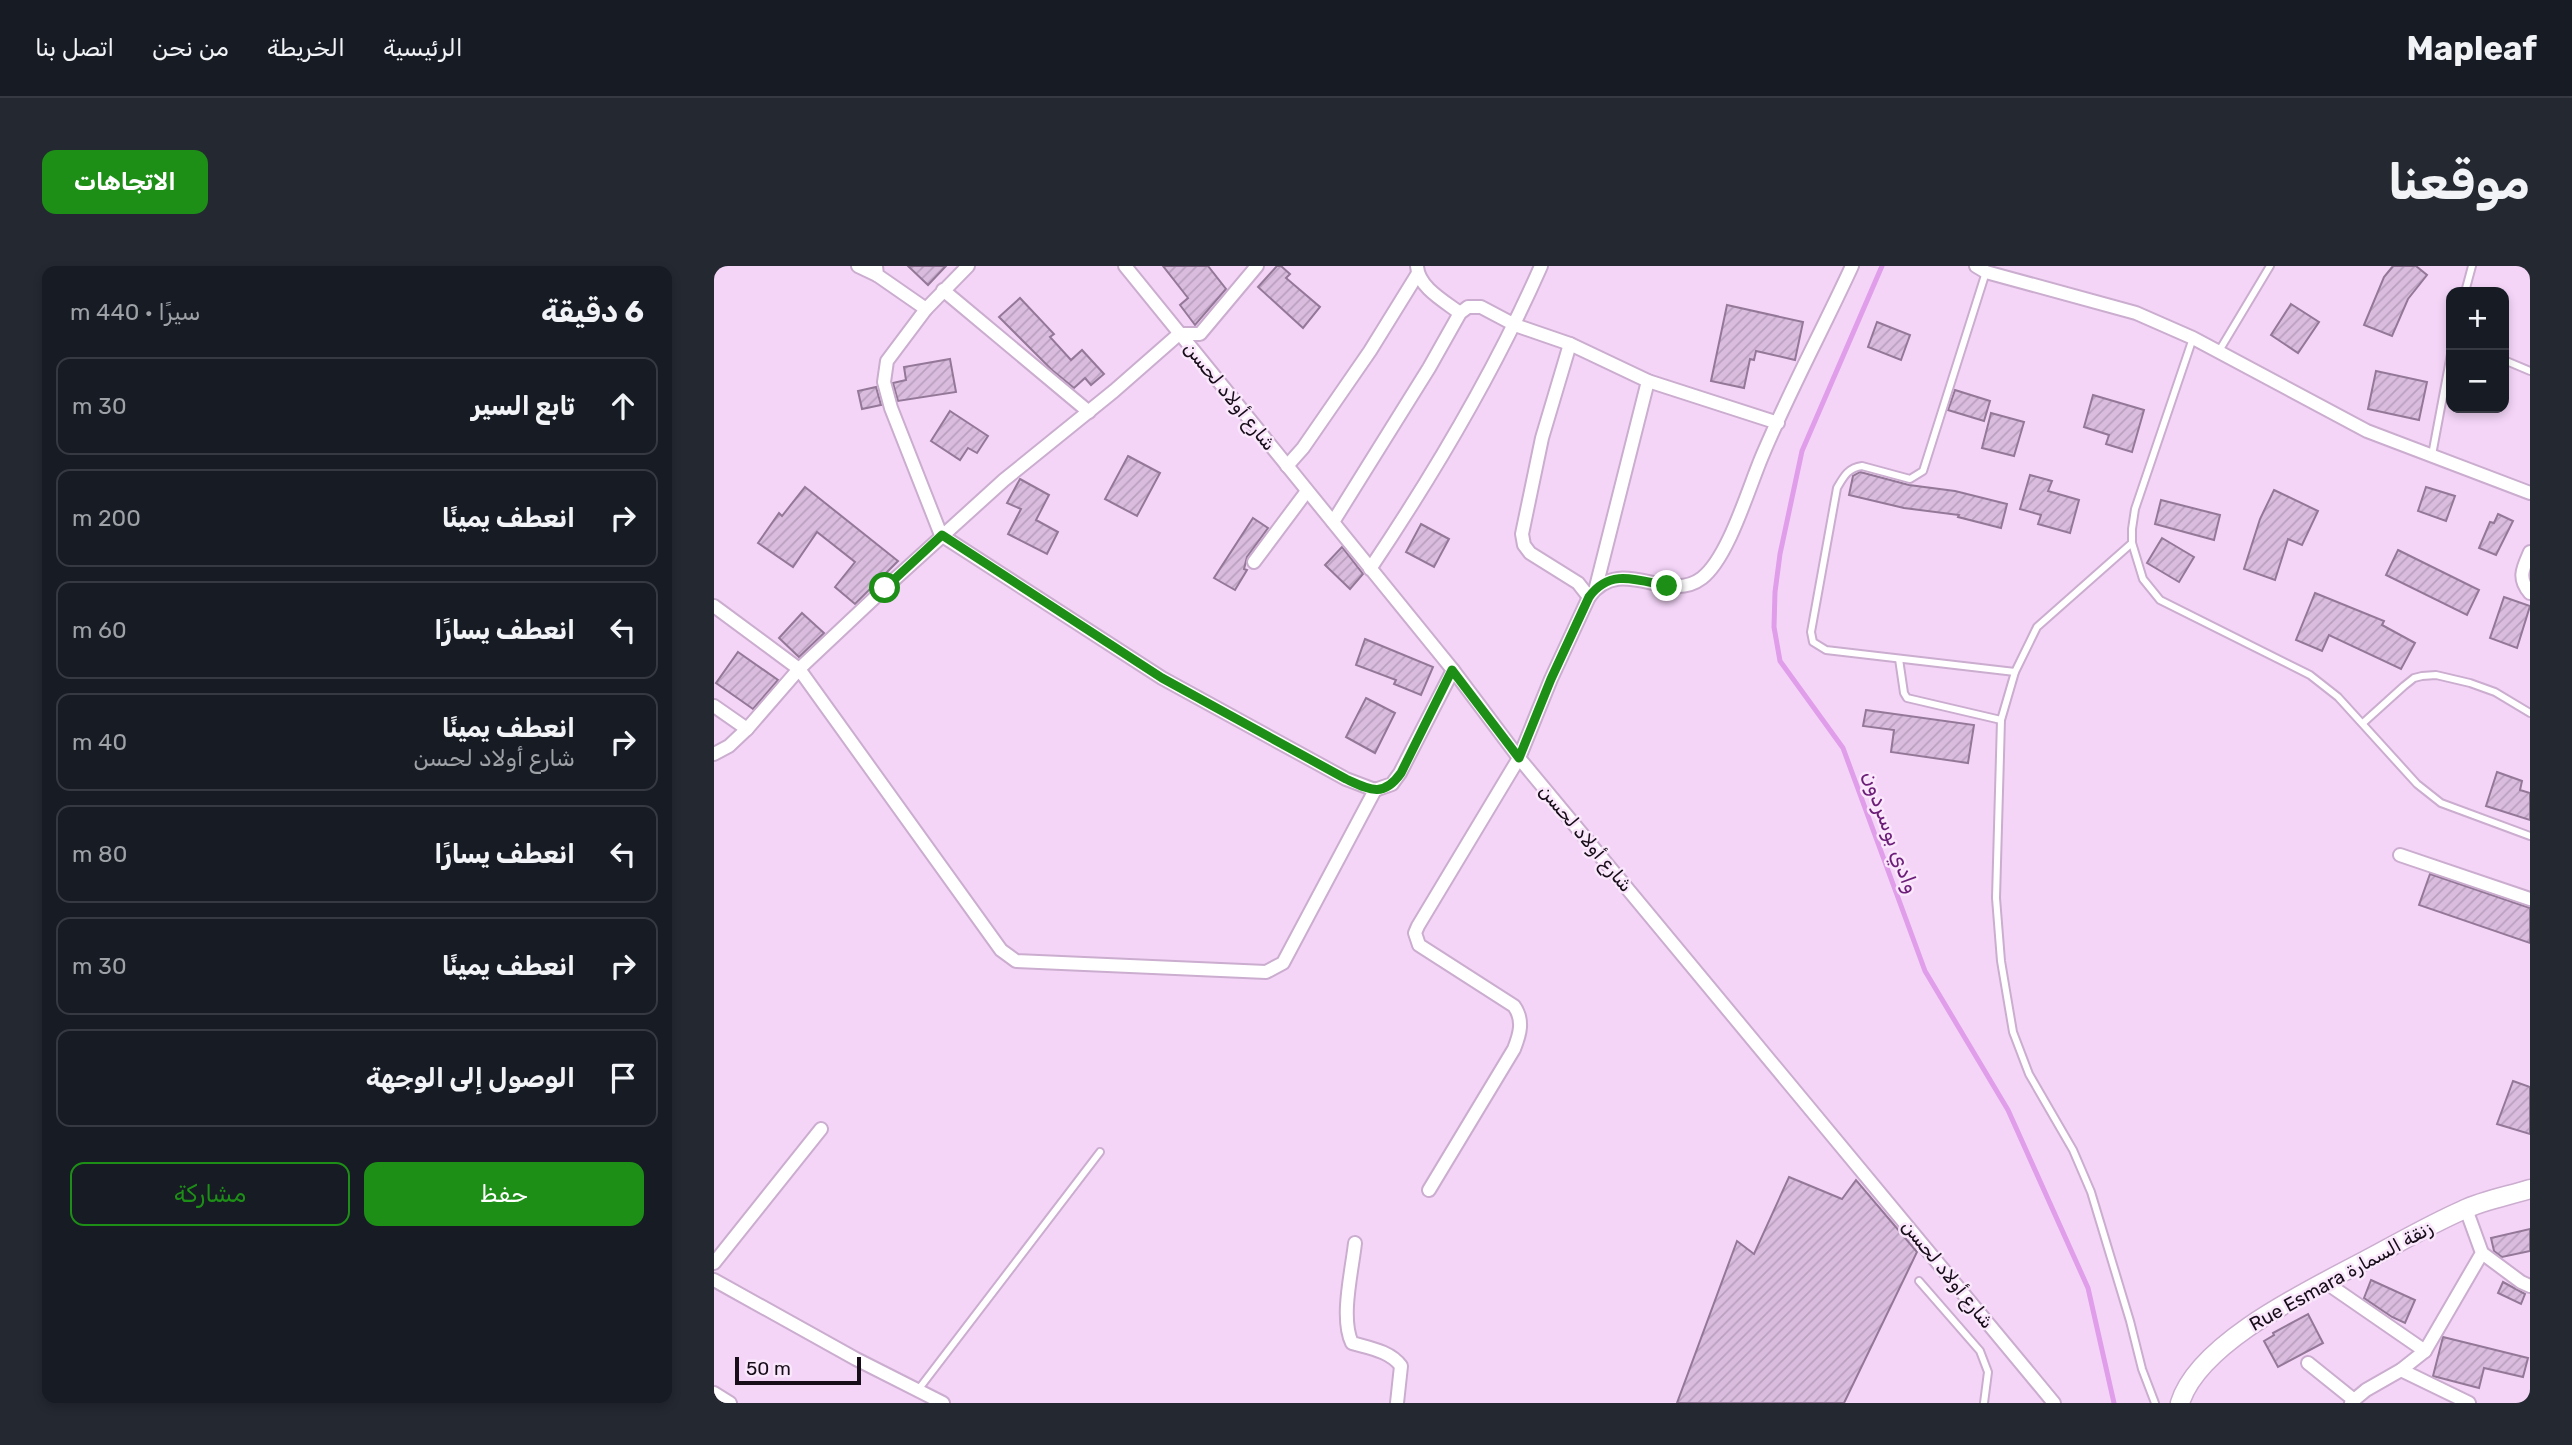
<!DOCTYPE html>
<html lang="ar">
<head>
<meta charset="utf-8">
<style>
  body { margin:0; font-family:Rubik,Cairo,sans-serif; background:#242831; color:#f1f3f6; direction:rtl }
  .controls { position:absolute; right:21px; top:21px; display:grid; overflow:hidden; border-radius:14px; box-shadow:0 4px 10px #0003 }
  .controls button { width:63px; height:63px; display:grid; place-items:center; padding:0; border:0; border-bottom:2px solid #363941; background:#171b24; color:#f1f3f6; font:35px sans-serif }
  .scale { position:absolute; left:21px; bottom:18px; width:126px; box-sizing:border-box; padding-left:7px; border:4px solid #170d18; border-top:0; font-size:19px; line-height:24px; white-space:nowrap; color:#170d18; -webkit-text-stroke:5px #fae7fc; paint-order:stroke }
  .stop { position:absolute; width:21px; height:21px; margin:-16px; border:5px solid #1d8f17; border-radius:50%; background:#fff }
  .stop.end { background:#1d8f17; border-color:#fff; box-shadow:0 2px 7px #0008 }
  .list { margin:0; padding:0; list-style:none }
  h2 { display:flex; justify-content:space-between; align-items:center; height:91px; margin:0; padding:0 28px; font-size:30px }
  h2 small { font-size:23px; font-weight:400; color:#9ea1a6 }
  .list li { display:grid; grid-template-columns:46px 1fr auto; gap:21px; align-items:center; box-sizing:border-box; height:98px; margin:0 14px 14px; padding:0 14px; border:2px solid #363941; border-radius:14px }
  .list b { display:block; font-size:26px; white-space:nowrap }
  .list p { margin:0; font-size:23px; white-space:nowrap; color:#9ea1a6 }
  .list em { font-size:23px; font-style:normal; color:#9ea1a6 }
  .actions { display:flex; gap:14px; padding:21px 28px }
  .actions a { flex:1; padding:16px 0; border:2px solid #1d8f17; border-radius:14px; text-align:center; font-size:24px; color:#1d8f17 }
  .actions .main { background:#1d8f17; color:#fff }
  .icon { flex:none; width:38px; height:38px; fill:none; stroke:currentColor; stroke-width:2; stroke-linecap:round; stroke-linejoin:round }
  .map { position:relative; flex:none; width:1816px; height:1137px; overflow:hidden; direction:ltr; border-radius:14px }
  header { display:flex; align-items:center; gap:42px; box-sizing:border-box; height:98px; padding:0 35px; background:#171b24; border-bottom:2px solid #363941 }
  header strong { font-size:33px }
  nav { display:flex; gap:38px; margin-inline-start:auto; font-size:24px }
  .intro { display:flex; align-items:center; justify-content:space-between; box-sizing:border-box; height:168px; padding:0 42px }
  h1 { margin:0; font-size:49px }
  .button { padding:18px 32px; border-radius:14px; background:#1d8f17; color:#fff; font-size:24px; font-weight:700 }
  main { display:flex; gap:42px; padding:0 42px }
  aside { flex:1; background:#171b24; border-radius:14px; box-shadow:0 4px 10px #0003 }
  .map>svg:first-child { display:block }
</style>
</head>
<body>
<header>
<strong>Mapleaf</strong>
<nav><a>الرئيسية</a><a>الخريطة</a><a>من نحن</a><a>اتصل بنا</a></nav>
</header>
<div class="intro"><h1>موقعنا</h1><a class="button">الاتجاهات</a></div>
<main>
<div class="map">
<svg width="1816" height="1137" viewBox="0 0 1816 1137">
  <defs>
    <pattern id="building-hatch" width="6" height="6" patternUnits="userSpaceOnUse" patternTransform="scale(1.75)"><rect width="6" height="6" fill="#dabcdf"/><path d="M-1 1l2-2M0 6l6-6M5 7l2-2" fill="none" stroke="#baa0bf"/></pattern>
  </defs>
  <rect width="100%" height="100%" fill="#f4d5f8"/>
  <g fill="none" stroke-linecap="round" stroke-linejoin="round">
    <polyline stroke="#e09de9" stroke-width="5" points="1168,0 1088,185 1066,288 1061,326 1060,361 1066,395 1129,482 1211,705 1294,844 1374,1022 1400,1137"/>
  </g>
  <g fill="url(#building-hatch)" stroke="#947898" stroke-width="2">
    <polygon points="194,0 232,0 214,19"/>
    <polygon points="449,0 494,0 512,23 481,59 466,39 474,32"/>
    <polygon points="563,0 567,0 576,8 572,12 606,41 589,62 544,21"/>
    <polygon points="1679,0 1702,0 1713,9 1694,33 1678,70 1650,59 1670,11"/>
    <polygon points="306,32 340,68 336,71 357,94 368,84 390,108 377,119 371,112 360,122 338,104 285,51"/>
    <polygon points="1577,38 1605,56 1584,87 1557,69"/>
    <polygon points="1013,39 1089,56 1081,94 1042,85 1040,94 1036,93 1030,122 997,115"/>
    <polygon points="1163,56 1196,69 1187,94 1154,81"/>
    <polygon points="236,93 242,126 184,135 179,117 192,114 190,101"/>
    <polygon points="1662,105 1713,116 1705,154 1654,143"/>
    <polygon points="162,121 167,139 148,143 144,125"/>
    <polygon points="1241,124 1276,135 1270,155 1234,144"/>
    <polygon points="1379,129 1430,144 1418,186 1392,178 1395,169 1370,161"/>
    <polygon points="236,145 274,170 263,187 254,182 246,194 217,175"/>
    <polygon points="1277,147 1310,156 1300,190 1268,182"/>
    <polygon points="414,190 446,207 423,250 391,233"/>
    <polygon points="1146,206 1195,219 1241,225 1293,238 1287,262 1244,251 1245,249 1190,242 1135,229 1139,210"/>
    <polygon points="1316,209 1338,215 1334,225 1365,234 1356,267 1324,258 1327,249 1306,243"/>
    <polygon points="306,213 335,229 322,254 344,266 333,288 294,268 307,243 293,237"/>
    <polygon points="91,221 184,295 141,338 121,321 141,296 103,266 79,301 44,277 65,247 68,250"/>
    <polygon points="1712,221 1741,230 1732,255 1704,245"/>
    <polygon points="1560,224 1604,245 1588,279 1574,273 1561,314 1530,303 1546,253"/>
    <polygon points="1447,234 1506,249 1500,274 1441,258"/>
    <polygon points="1784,248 1799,255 1782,289 1765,282 1776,256 1780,257"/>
    <polygon points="539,252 554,262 533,291 530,303 533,304 521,324 500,312"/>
    <polygon points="707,258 735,273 720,301 692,286"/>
    <polygon points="1448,272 1480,291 1465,316 1433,297"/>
    <polygon points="628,281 649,308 636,323 611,299"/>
    <polygon points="1684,284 1765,324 1753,349 1672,309"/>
    <polygon points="1601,327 1670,355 1668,359 1701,377 1687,403 1615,369 1608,385 1582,374"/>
    <polygon points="1790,331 1816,340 1803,382 1776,372"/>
    <polygon points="88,347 110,367 85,391 65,372"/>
    <polygon points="651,373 719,401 707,429 680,418 682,414 642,399"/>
    <polygon points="24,386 64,414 39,443 2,417"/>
    <polygon points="652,432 681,447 661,487 632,471"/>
    <polygon points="1152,444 1260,459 1254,497 1177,486 1180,464 1149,460"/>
    <polygon points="1783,506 1808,515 1806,524 1816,527 1816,554 1772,540"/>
    <polygon points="1716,608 1816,642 1816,677 1705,639"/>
    <polygon points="1799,815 1816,821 1816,868 1783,858"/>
    <polygon points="1075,911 1128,933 1142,914 1203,986 1130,1137 963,1137 1023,975 1040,988"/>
    <polygon points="1816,963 1816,985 1788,991 1780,985 1777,972"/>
    <polygon points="1657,1014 1701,1034 1691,1057 1678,1051 1650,1032"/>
    <polygon points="1789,1016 1811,1028 1807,1038 1784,1027"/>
    <polygon points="1594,1048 1609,1077 1564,1101 1550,1075 1560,1069 1559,1067"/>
    <polygon points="1729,1071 1814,1092 1809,1111 1770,1102 1765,1122 1719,1110"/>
  </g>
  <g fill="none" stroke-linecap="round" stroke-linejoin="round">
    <g stroke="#cbadcf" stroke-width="10">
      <g id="lane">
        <path d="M 1272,6 L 1209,205 L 1196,213 L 1148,200 C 1134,202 1130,210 1123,222 L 1097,366 L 1099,376 L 1112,384 L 1301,406"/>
        <polyline points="1751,26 1758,0"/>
        <polyline points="1479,72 1421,243 1418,263 1418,277 1429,313 1446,334 1596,409 1624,431 1703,518 1727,537 1816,570"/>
        <polyline points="1505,85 1556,0"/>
        <polyline points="1790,94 1816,105"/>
        <polyline points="1718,189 1737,88"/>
        <polyline points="1418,277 1323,361 1301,406 1287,454 1282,632 1287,695 1299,766 1315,808 1359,884 1377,926 1416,1055 1428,1103 1441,1137"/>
        <polyline points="1185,393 1190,427 1193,432 1287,454"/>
        <polyline points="1649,457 1690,420 1700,412 1708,410 1722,409 1756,417 1781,426 1816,447"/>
        <polyline points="1205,1015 1266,1085 1274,1106 1270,1137"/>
        <polyline points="204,1124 386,886"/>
      </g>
    </g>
    <g stroke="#cbadcf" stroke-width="16">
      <g id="street">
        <polyline points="144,0 163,9"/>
        <polyline points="162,0 163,9 212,43 173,95 170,116 177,142 227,269 448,412 632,513 661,524 678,518 686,507 739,404"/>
        <polyline points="411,0 739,404 805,492 1340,1137"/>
        <path d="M 703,0 C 704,21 730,35 746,47"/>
        <polyline points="1262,0 1272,6 1422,47 1479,72 1653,165 1816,227"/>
        <polyline points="229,24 375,146"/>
        <polyline points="212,43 254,0"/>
        <polyline points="856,78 828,172 808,268 810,279 816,287 864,317 875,331"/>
        <polyline points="573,200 589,182 656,85 703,9"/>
        <polyline points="619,256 715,102 746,47 754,41 767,41 801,59 856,78 934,115 1064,157"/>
        <path d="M 1816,286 C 1809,302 1803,312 1816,327"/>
        <polyline points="540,296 593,225"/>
        <path d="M 656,303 C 721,206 780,107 827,0"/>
        <polyline points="882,321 934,115"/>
        <polyline points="0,340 85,403 287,684 302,695 552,706 569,697 661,524"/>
        <polyline points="0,440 33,463"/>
        <polyline points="0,488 15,480 33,463 85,403 171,322 290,214 400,125 465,68 486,68 543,0"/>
        <polyline points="1686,589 1816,633"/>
        <path d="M 715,924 L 800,783 C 806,768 810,754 800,740 L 705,679 L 701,667 L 704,660 L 805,492 L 837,413 L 875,331 C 907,287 953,339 988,312 C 1015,291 1035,220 1049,188 C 1076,124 1109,63 1138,0"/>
        <path d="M 641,977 C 638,1005 626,1052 638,1077 C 655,1082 676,1085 687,1100 L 683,1137"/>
        <polyline points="1768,987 1807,1016 1816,1020"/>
        <polyline points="0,997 107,863"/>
        <polyline points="0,1014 142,1093 229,1137"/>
        <polyline points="1611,1016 1711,1085"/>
        <polyline points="1594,1097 1640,1134 1637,1137"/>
        <polyline points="1687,1104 1755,1137"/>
        <polyline points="0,1127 16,1137"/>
        <polyline points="1640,1134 1652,1124 1687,1104 1711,1085 1768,987 1752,943"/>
      </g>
    </g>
    <g stroke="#cbadcf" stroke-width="21">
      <path id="secondary" d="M 1466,1137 C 1485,1075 1600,1022 1654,993 C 1686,976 1717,958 1749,944 C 1770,934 1794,930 1816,923"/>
    </g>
    <use href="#lane" stroke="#fff" stroke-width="6"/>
    <use href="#street" stroke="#fff" stroke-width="12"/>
    <use href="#secondary" stroke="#fff" stroke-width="18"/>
  </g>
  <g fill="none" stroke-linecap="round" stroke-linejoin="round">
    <path stroke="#1d8f17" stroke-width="9" d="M 171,322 L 228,269 L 448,412 L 632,513 C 656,524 669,532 687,507 L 738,404 L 805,492 L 837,413 L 875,331 C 896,302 923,314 953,320"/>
  </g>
  <g text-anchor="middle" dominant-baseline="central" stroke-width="5" stroke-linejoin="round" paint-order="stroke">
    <g font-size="19" fill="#170d18" stroke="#fae7fc">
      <text transform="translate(516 130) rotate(51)">شارع أولاد لحسن</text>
      <text transform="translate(872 572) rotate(50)">شارع أولاد لحسن</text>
      <text transform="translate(1234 1008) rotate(51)">شارع أولاد لحسن</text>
      <text transform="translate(1627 1010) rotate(-29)">Rue Esmara زنقة السمارة</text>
    </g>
    <g font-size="21" font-style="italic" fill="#6c1d78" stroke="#fae7fc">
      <text transform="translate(1177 566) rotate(70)">وادي بوسردون</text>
    </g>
  </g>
</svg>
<div class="controls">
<button>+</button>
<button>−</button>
</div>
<div class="scale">50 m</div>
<div class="stop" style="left:171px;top:322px"></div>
<div class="stop end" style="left:953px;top:320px"></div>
</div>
<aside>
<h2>6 دقيقة<small>سيرًا · 440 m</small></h2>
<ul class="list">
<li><svg class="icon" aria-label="ahead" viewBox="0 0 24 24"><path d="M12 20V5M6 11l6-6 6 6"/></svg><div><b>تابع السير</b></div><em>30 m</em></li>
<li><svg class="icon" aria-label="right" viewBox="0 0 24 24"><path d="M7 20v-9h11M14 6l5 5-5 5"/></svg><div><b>انعطف يمينًا</b></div><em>200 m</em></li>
<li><svg class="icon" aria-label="left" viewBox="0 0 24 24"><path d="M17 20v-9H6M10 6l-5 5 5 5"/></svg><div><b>انعطف يسارًا</b></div><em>60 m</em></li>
<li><svg class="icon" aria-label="right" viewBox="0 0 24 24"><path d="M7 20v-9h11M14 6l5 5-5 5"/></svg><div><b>انعطف يمينًا</b><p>شارع أولاد لحسن</p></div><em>40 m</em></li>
<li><svg class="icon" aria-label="left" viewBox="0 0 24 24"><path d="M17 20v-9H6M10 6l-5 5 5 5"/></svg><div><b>انعطف يسارًا</b></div><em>80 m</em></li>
<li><svg class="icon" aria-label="right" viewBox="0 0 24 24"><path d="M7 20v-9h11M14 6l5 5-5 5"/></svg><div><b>انعطف يمينًا</b></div><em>30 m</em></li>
<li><svg class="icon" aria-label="arrive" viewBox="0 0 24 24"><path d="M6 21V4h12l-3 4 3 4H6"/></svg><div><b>الوصول إلى الوجهة</b></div></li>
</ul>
<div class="actions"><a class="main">حفظ</a><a>مشاركة</a></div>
</aside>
</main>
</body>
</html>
